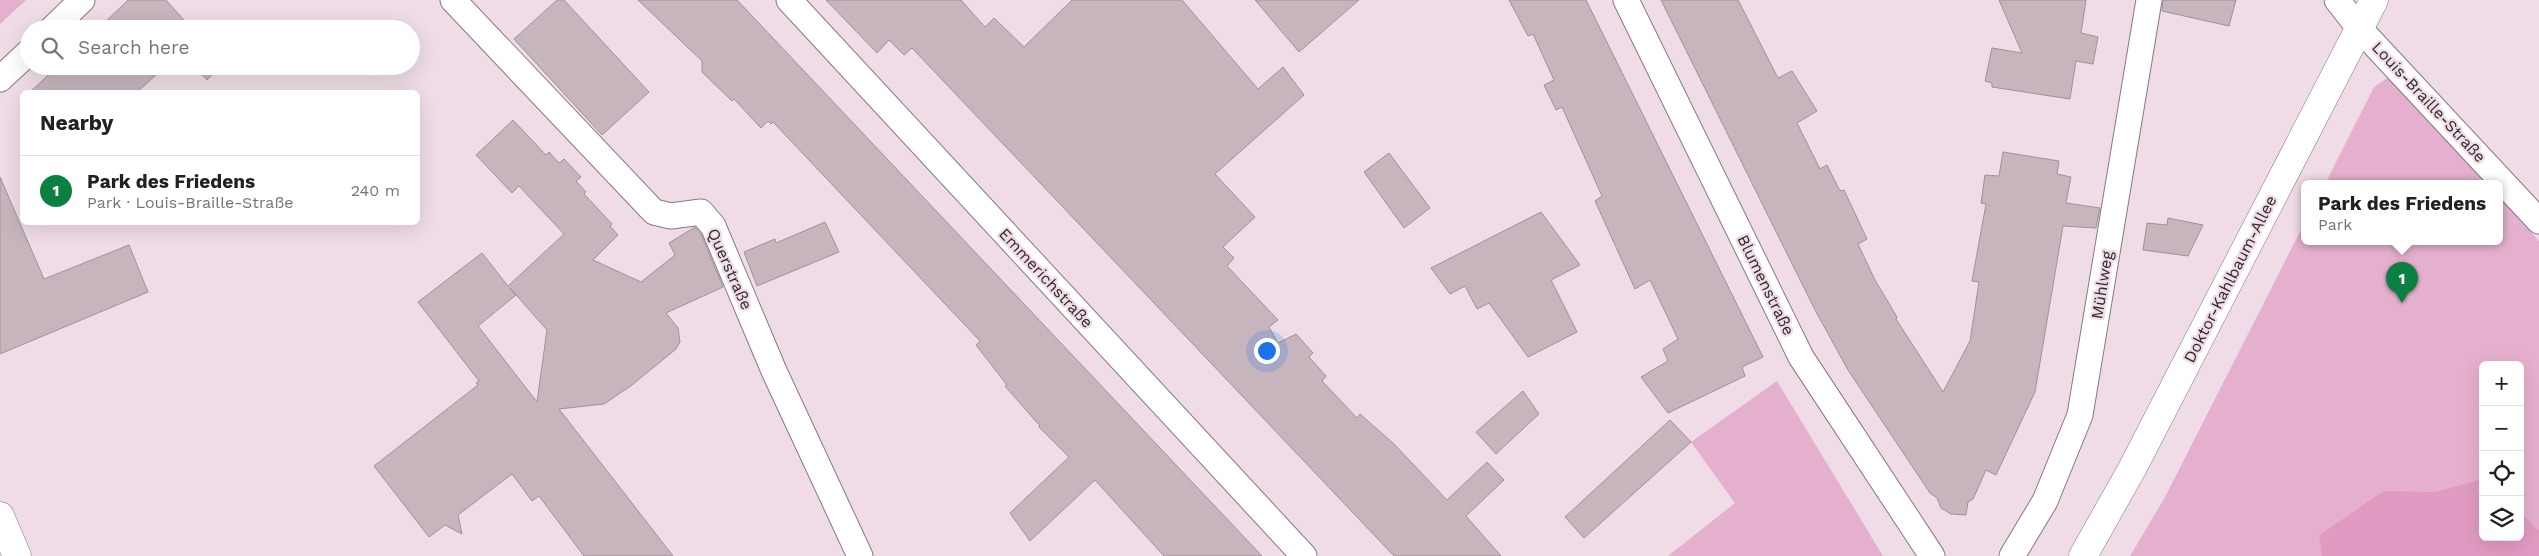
<!DOCTYPE html>
<html lang="en">
<head>
<meta charset="utf-8">
<style>
  body { margin:0; font-family:"Work Sans",sans-serif; background:#f6f6f6; color:#202124 }
  .controls { position:absolute; right:15px; bottom:15px; display:grid; overflow:hidden; border-radius:8px; box-shadow:0 5px 20px #0002 }
  .controls button { width:45px; height:45px; display:grid; place-items:center; padding:0; border:0; border-bottom:1px solid #e0e0e0; background:#fff; color:#202124; font:25px sans-serif }
  .you { position:absolute; left:1266px; top:350px; width:18px; height:18px; margin:-12px; border:4px solid #fff; border-radius:50%; background:#1a73e8; box-shadow:0 0 0 8px #1a73e833 }
  .badge { display:grid; place-items:center; width:32px; height:32px; border-radius:50%; background:#0b8043; color:#fff; font-size:16px; font-weight:700 }
  .pin { position:absolute; translate:-50% -41px; filter:drop-shadow(0 1px 2px #0008) }
  .pin::after { content:''; position:absolute; top:26px; width:18px; height:15px; background:inherit; clip-path:polygon(0 0,100% 0,50% 100%) }
  .popup { position:absolute; left:2301px; top:180px; width:202px; height:65px; box-sizing:border-box; display:grid; place-content:center; border-radius:8px; background:#fff; filter:drop-shadow(0 1px 4px #0005); font-size:16px; white-space:nowrap; color:#757577 }
  .popup b { font-size:19px; color:#202124 }
  .popup::after { content:''; position:absolute; left:50%; top:100%; margin-left:-10px; border:10px solid transparent; border-top-color:#fff }
  .list { margin:0; padding:0; list-style:none }
  h2 { display:flex; justify-content:space-between; align-items:center; height:65px; margin:0; padding:0 20px; font-size:21px }
  h2 small { font-size:16px; font-weight:400; color:#757577 }
  .list li { display:grid; grid-template-columns:32px 1fr auto; gap:15px; align-items:center; box-sizing:border-box; height:70px; padding:0 20px; border-top:1px solid #e0e0e0 }
  .list b { display:block; font-size:19px; white-space:nowrap }
  .list p { margin:0; font-size:16px; white-space:nowrap; color:#757577 }
  .list em { font-size:16px; font-style:normal; color:#757577 }
  .icon { flex:none; width:28px; height:28px; fill:none; stroke:currentColor; stroke-width:2; stroke-linecap:round; stroke-linejoin:round }
  .map { position:relative; flex:none; width:2539px; height:556px; overflow:hidden }
  .search { position:absolute; background:#fff; box-shadow:0 5px 20px #0002; left:20px; top:20px; width:400px; height:55px; display:flex; align-items:center; gap:12px; box-sizing:border-box; padding:0 18px; border-radius:28px; color:#757577; font-size:19px }
  .panel { position:absolute; background:#fff; box-shadow:0 5px 20px #0002; left:20px; top:90px; width:400px; height:135px; border-radius:8px }
  .map>svg:first-child { display:block }
</style>
</head>
<body>
<div class="map">
<svg width="2539" height="556" viewBox="0 0 2539 556">
  <rect width="100%" height="100%" fill="#efdce6"/>
  <g fill="#e5b0cd" fill-rule="evenodd">
    <polygon points="0,0 26,0 0,24"/>
    <polygon points="2389,77 2490,184 2325,184 2374,87"/>
    <path d="M 2500,196 L 2539,241 L 2539,556 L 2130,556 L 2165,497 L 2304,224 L 2304,242 L 2500,242 ZM 2483,365 L 2520,365 L 2520,537 L 2483,537 Z"/>
    <polygon points="1777,381 1883,556 1668,556 1735,503 1691,442"/>
  </g>
  <polygon fill="#e19bc2" points="2483,479 2483,537 2520,537 2520,512 2539,531 2539,556 2322,556 2319,535 2384,491 2435,492"/>
  <g fill="#c7b5be" stroke="#a29099" fill-rule="evenodd">
    <polygon points="128,0 166,0 192,29 98,29"/>
    <polygon points="557,0 564,0 649,92 602,135 514,39"/>
    <polygon points="638,0 737,0 1262,556 1164,556 1095,480 1030,541 1010,513 1069,457 1039,427 1040,426 1005,386 1007,385 976,345 980,341 773,122 771,124 768,121 761,128 734,99 732,101 702,72 702,61"/>
    <polygon points="826,0 961,0 985,27 994,18 1024,47 1072,0 1182,0 1258,89 1283,67 1304,95 1215,174 1255,217 1223,247 1234,258 1227,266 1278,320 1269,327 1278,343 1296,334 1313,353 1309,357 1326,376 1322,381 1357,418 1360,414 1394,444 1447,500 1487,462 1504,480 1466,516 1501,556 1394,556 912,48 904,55 889,40 877,53"/>
    <polygon points="1255,0 1359,0 1299,52"/>
    <polygon points="1509,0 1586,0 1763,357 1742,367 1745,376 1668,413 1641,377 1668,361 1663,349 1678,339 1650,280 1635,289 1595,201 1602,196 1562,107 1556,110 1544,85 1554,80 1533,34 1528,36"/>
    <polygon points="1661,0 1738,0 1778,78 1792,71 1817,111 1797,123 1820,169 1827,165 1840,191 1844,190 1867,239 1858,244 1875,280 1897,317 1896,319 1943,392 1970,341 1979,282 1972,281 1986,204 1981,203 1985,175 1999,176 2003,152 2059,161 2057,174 2071,177 2066,203 2100,208 2096,228 2063,226 2035,392 1996,475 1986,470 1973,499 1968,502 1966,515 1951,514 1941,508 1937,498 1930,493 1848,370 1815,310"/>
    <polygon points="1999,0 2086,0 2081,33 2098,37 2093,64 2076,61 2070,99 1992,87 1992,83 1985,81 1992,48 2022,53"/>
    <polygon points="2163,0 2236,0 2229,26 2162,11"/>
    <polygon points="58,66 166,66 137,92 30,92"/>
    <polygon points="194,66 220,66 207,80"/>
    <path d="M 513,120 L 546,155 L 549,152 L 559,163 L 564,159 L 581,177 L 576,181 L 586,192 L 584,194 L 612,224 L 610,226 L 618,235 L 593,260 L 641,282 L 675,255 L 669,243 L 695,227 L 701,234 L 723,287 L 666,313 L 678,328 L 680,342 L 676,349 L 632,385 L 604,404 L 559,409 L 673,556 L 584,556 L 539,496 L 532,501 L 512,474 L 458,515 L 462,534 L 445,525 L 429,537 L 374,466 L 478,385 L 476,383 L 479,381 L 418,302 L 482,253 L 508,286 L 564,234 L 519,186 L 512,193 L 476,155 ZM 510,288 L 547,330 L 537,402 L 478,326 L 516,295 Z"/>
    <polygon points="1389,153 1430,208 1404,228 1364,172"/>
    <polygon points="0,177 44,279 129,245 148,292 0,354"/>
    <polygon points="1541,212 1580,265 1551,280 1577,332 1528,357 1489,303 1477,309 1465,286 1450,294 1431,268"/>
    <polygon points="2168,218 2203,225 2188,256 2143,250 2147,223 2167,225"/>
    <polygon points="825,222 839,252 757,286 744,252 775,239 776,243"/>
    <polygon points="1523,391 1539,414 1496,454 1476,432"/>
    <polygon points="1670,420 1691,442 1584,538 1565,517"/>
  </g>
  <g fill="none" stroke-linecap="round" stroke-linejoin="round">
    <g stroke="#897881" stroke-width="27">
      <g id="street">
        <polyline points="453,0 654,212 671,216 701,212 713,226 774,371 860,556"/>
        <polyline points="789,0 1304,556"/>
        <polyline points="1626,0 1801,357 1932,556"/>
        <polyline points="2337,0 2359,28 2539,221"/>
        <polyline points="52,29 82,0"/>
        <polyline points="0,79 29,52"/>
        <polyline points="2012,556 2045,501 2080,415 2149,0"/>
      </g>
    </g>
    <g stroke="#897881" stroke-width="29">
      <g id="secondary">
        <polyline points="0,516 17,556"/>
        <polyline points="2083,556 2132,469 2374,0"/>
      </g>
    </g>
    <use href="#street" stroke="#fff" stroke-width="25"/>
    <use href="#secondary" stroke="#fff" stroke-width="28"/>
  </g>
  <g text-anchor="middle" dominant-baseline="central" stroke-width="4.5" stroke-linejoin="round" paint-order="stroke">
    <g font-size="16" fill="#2f282c" stroke="#efdce6">
      <text transform="translate(2429 102) rotate(47)">Louis-Braille-Straße</text>
      <text transform="translate(730 269) rotate(66)">Querstraße</text>
      <text transform="translate(1046 278) rotate(47)">Emmerichstraße</text>
      <text transform="translate(2230 279) rotate(-63)">Doktor-Kahlbaum-Allee</text>
      <text transform="translate(1766 285) rotate(64)">Blumenstraße</text>
      <text transform="translate(2102 285) rotate(-81)">Mühlweg</text>
    </g>
  </g>
</svg>
<div class="controls">
<button>+</button>
<button>−</button>
<button><svg class="icon" aria-label="locate" viewBox="0 0 24 24"><circle cx="12" cy="12" r="6"/><path d="M12 2v4M12 18v4M2 12h4M18 12h4"/></svg></button>
<button><svg class="icon" aria-label="layers" viewBox="0 0 24 24"><path d="M12 4l9 5-9 5-9-5zM3 14l9 5 9-5"/></svg></button>
</div>
<div class="you"></div>
<div class="pin badge" style="left:2402px;top:303px">1</div>
<div class="popup"><b>Park des Friedens</b>Park</div>
<div class="search"><svg class="icon" aria-label="search" viewBox="0 0 24 24"><circle cx="10" cy="10" r="6"/><path d="M15 15l6 6"/></svg>Search here</div>
<section class="panel">
<h2>Nearby<small></small></h2>
<ul class="list">
<li><span class="badge">1</span><div><b>Park des Friedens</b><p>Park · Louis-Braille-Straße</p></div><em>240 m</em></li>
</ul>
</section>
</div>
</body>
</html>
